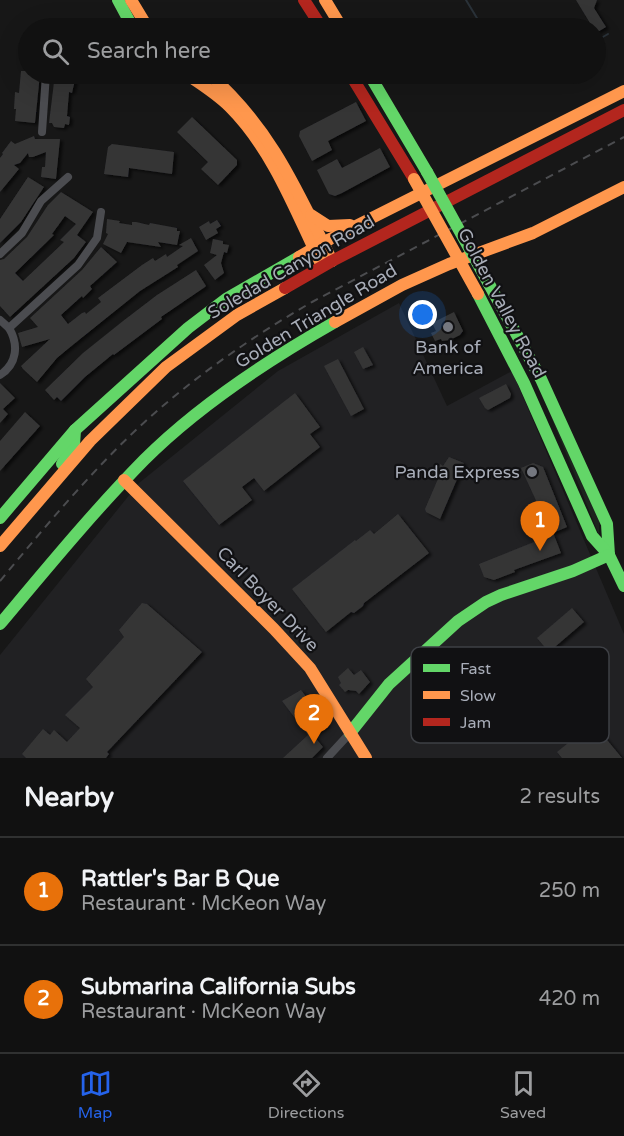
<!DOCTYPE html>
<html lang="en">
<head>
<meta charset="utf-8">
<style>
  body { margin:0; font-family:"Varela Round",sans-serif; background:#1e1f1f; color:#f1f3f6 }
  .you { position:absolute; left:423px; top:315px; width:21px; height:21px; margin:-15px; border:4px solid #fff; border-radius:50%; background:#1a73e8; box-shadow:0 0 0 9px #1a73e833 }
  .badge { display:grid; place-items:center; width:39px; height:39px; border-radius:50%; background:#2563eb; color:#fff; font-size:20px; font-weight:700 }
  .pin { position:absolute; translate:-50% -50px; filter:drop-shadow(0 2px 3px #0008) }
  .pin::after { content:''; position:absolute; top:32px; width:21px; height:18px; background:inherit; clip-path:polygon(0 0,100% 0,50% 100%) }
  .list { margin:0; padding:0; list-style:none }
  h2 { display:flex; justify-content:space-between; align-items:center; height:78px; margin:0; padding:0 24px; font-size:26px }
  h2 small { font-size:20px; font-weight:400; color:#9c9d9f }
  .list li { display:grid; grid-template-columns:39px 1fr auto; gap:18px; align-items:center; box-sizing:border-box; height:108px; padding:0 24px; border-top:2px solid #303131 }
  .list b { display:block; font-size:22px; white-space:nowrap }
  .list p { margin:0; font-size:20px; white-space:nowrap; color:#9c9d9f }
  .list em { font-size:20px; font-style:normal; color:#9c9d9f }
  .icon { flex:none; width:33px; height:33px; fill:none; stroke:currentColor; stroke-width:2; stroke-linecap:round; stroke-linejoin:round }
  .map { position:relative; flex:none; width:624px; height:758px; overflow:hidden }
  .search { position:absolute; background:#111; box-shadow:0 6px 24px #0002; left:18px; right:18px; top:18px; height:66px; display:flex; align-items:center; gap:15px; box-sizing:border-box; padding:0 21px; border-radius:33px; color:#9c9d9f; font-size:22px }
  .sheet { height:294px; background:#111 }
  nav { display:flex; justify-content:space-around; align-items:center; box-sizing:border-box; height:84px; border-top:2px solid #303131; background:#111; font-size:16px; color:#9c9d9f }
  nav a { display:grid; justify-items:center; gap:3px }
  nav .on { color:#2563eb }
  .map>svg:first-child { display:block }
</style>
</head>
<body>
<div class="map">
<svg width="624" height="758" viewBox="0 0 624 758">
  <defs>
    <filter id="shadow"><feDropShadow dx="3" dy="2" stdDeviation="1.5" flood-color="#0009"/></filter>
  </defs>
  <rect width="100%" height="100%" fill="#171717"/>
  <polygon fill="#212123" points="399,303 447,406 512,371 624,634 624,758 0,758 0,655 139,483 278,371"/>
  <polygon fill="#1d241e" points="546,404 599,520 599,535"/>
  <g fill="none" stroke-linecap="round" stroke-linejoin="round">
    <g stroke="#2a3239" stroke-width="2">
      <polyline points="466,0 483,28"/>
      <polyline points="596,41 608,34"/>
      <polyline points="525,74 527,74"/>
    </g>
  </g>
  <g fill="#353536" fill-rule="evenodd" filter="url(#shadow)">
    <polygon points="576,0 597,0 594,8 606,27 596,33 596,28 593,28"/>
    <polygon points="21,71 28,71 28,74 40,74 35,123 15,121 16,109 14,109 15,92 19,93"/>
    <polygon points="55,74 70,74 69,79 75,80 72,93 69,92 67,116 70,117 69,125 65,124 64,128 54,127 52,123 49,123"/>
    <polygon points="356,102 366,121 328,141 332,150 312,161 299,136 300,131"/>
    <polygon points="192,117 237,160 237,165 218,185 201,169 208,162 177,132"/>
    <polygon points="34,136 35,139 60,139 56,179 41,177 42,167 45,167 46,152 33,157 29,157 28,153 20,163 14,165 19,169 0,192 0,158 3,154 2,153 11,141 15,144"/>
    <polygon points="112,144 174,152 172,174 129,168 128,177 104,174 108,147"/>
    <polygon points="380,148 390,167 342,193 335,196 329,194 317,170 337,159 342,168"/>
    <polygon points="28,177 44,187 21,222 0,243 0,219"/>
    <path d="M 61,192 L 93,212 L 77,235 L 86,242 L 74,258 L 10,317 L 0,306 L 0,260 L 4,259 L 27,237 L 48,205 ZM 65,216 L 76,224 L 60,240 L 64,242 L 23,281 L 15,273 L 54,235 L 52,234 Z"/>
    <polygon points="107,219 120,221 119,223 132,225 132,222 136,222 149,225 150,223 177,228 177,231 180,231 177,245 158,242 161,247 127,242 121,253 103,244 108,234 106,233"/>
    <polygon points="217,220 221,226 216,229 218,233 206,240 199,227 209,221 210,224"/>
    <polygon points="191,238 198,251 177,265 178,267 140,291 69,348 57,358 37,382 23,369 21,366 50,339 22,347 18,333 38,327 30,318 82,270 101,247 117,262 90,286 92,289 83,298 82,296 61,315 68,324 82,313 85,312 86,314 101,302 98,298 142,265 153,258 155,261 166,254 167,257 183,246 179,245"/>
    <polygon points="213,239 223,241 223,244 229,245 227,253 224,252 221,263 224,273 215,280 204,265 217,255 210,253"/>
    <polygon points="196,270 206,286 205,287 161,317 162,319 114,355 113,354 85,377 61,401 57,397 54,400 45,390 83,353 123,321 157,295"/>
    <polygon points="454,312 463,331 460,335 450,340 442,341 441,339 435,341 431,333 436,331 432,323"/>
    <polygon points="363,347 373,365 363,369 354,352"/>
    <polygon points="338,359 364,409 351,416 324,366"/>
    <polygon points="0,383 15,398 3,409 8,414 0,423"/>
    <polygon points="506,384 511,394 510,398 488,410 485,408 479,398"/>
    <polygon points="295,393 320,427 310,434 320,447 264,491 254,478 242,487 252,500 219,525 183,481"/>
    <polygon points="25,412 40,426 0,471 0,441"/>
    <polygon points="449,457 464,463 440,519 426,512 425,509 441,472 438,471 440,464 443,466"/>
    <polygon points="533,463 543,467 567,527 548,535 538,510 540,509 521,468"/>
    <polygon points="398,514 429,553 364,603 363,606 354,613 351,612 326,632 292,589 355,540 356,541 370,530 374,534"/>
    <polygon points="544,535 554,535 561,553 514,570 515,572 494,580 484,577 479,564 544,538"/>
    <polygon points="142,603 147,604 202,652 107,752 109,754 106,758 26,758 22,754 43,729 50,735 54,730 67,742 80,728 65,715 93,687 86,679 124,637 119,630"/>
    <polygon points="572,608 584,622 549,652 537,638"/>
    <polygon points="348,668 354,675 361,670 370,682 359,694 356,691 348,690 345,692 339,685 341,683 338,677"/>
    <polygon points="301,690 327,725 313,735 323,747 312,758 283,758 308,735 282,701"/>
    <polygon points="593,723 622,758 562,758 557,752"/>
  </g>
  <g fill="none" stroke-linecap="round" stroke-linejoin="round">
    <g stroke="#4b4c50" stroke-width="8">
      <polyline points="42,132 46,74"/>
      <polyline points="0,254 22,233 41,201 68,177"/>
      <polyline points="0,320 9,328"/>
      <path d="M 0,375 C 17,364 19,345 9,328 L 78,265 L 97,238 L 101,212"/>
      <polyline points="327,758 350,733"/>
    </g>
    <g stroke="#63d668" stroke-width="12">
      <polyline points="118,0 133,28"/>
      <polyline points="369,74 427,172"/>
      <polyline points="489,284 541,379 607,524 609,555"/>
      <polyline points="478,294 524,383 592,536 609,555 624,586"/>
      <polyline points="62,464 74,445 75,430"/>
      <polyline points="0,518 75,430 188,328 226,299 299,257"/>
      <path d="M 0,624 C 47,568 93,512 144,460 C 199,405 268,360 335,322"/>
      <polyline points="350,733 389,684 458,621 486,602 501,595 573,571 609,555"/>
    </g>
    <g stroke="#ff974d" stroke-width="12">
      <polyline points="131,0 148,28"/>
      <polyline points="325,0 342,28"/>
      <path d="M 186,74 C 201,84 217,94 230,107 C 273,150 296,212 322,266"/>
      <path d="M 209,74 C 271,129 296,188 332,261"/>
      <polyline points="311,215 328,226 350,225"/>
      <polyline points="299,257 330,239 624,91"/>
      <polyline points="335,322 402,285 449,264 533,233 624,187"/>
      <polyline points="124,480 274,629 310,668 366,758"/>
      <polyline points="0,546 90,441 166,367 237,315 285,288"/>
    </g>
    <g stroke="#b3261e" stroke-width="12">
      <polyline points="304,0 322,28"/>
      <polyline points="350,74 414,179"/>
      <polyline points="285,288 332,261 624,110"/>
    </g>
    <path stroke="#4b4c4f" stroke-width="2" stroke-dasharray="8 6" stroke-linecap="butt" d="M 0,581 C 44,528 88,475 138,428 C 191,379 250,338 312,302 L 624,137"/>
    <polyline stroke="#63d668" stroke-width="12" points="427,172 489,284"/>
    <polyline stroke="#ff974d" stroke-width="12" points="414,179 478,294"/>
  </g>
  <g fill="#757880" stroke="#111113" stroke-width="2">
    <circle cx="448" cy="327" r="6"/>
    <circle cx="532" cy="472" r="6"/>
  </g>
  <g text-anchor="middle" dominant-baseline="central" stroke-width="4.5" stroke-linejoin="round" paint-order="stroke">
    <g font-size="18" fill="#a8adb8" stroke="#111113">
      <text transform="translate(291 267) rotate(-30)">Soledad Canyon Road</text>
      <text transform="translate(502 303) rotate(62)">Golden Valley Road</text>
      <text transform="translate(316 316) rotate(-31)">Golden Triangle Road</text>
      <text transform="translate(268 599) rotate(46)">Carl Boyer Drive</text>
    </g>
    <g font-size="18" fill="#a8adb8" stroke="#111113">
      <text x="448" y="347">Bank of<tspan x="448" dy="21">America</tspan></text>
      <text x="520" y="472" text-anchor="end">Panda Express</text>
    </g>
  </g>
  <rect x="411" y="647" width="198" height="96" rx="9" fill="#111113" stroke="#3e4045" stroke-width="1.5"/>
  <rect x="423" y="664" width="27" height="8" fill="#63d668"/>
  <rect x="423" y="691" width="27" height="8" fill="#ff974d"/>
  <rect x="423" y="718" width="27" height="8" fill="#b3261e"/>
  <g font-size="16" fill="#a8adb8">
    <text x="460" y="674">Fast</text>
    <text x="460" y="701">Slow</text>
    <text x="460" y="728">Jam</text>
  </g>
</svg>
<div class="you"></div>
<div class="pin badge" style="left:540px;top:551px;background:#e8710a">1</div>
<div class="pin badge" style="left:314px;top:744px;background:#e8710a">2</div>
<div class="search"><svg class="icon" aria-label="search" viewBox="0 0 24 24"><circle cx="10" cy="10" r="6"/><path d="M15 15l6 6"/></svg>Search here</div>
</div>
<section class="sheet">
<h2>Nearby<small>2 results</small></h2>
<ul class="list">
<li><span class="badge" style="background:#e8710a">1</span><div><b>Rattler's Bar B Que</b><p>Restaurant · McKeon Way</p></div><em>250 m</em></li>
<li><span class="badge" style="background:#e8710a">2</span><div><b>Submarina California Subs</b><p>Restaurant · McKeon Way</p></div><em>420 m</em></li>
</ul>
</section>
<nav>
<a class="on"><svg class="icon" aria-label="map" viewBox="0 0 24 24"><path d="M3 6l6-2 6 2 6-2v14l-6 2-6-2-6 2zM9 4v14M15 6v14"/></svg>Map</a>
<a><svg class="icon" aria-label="directions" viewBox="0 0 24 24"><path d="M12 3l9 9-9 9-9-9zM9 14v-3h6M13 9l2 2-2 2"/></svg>Directions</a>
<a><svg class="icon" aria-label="saved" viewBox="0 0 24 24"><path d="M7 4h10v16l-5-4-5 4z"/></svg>Saved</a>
</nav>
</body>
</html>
